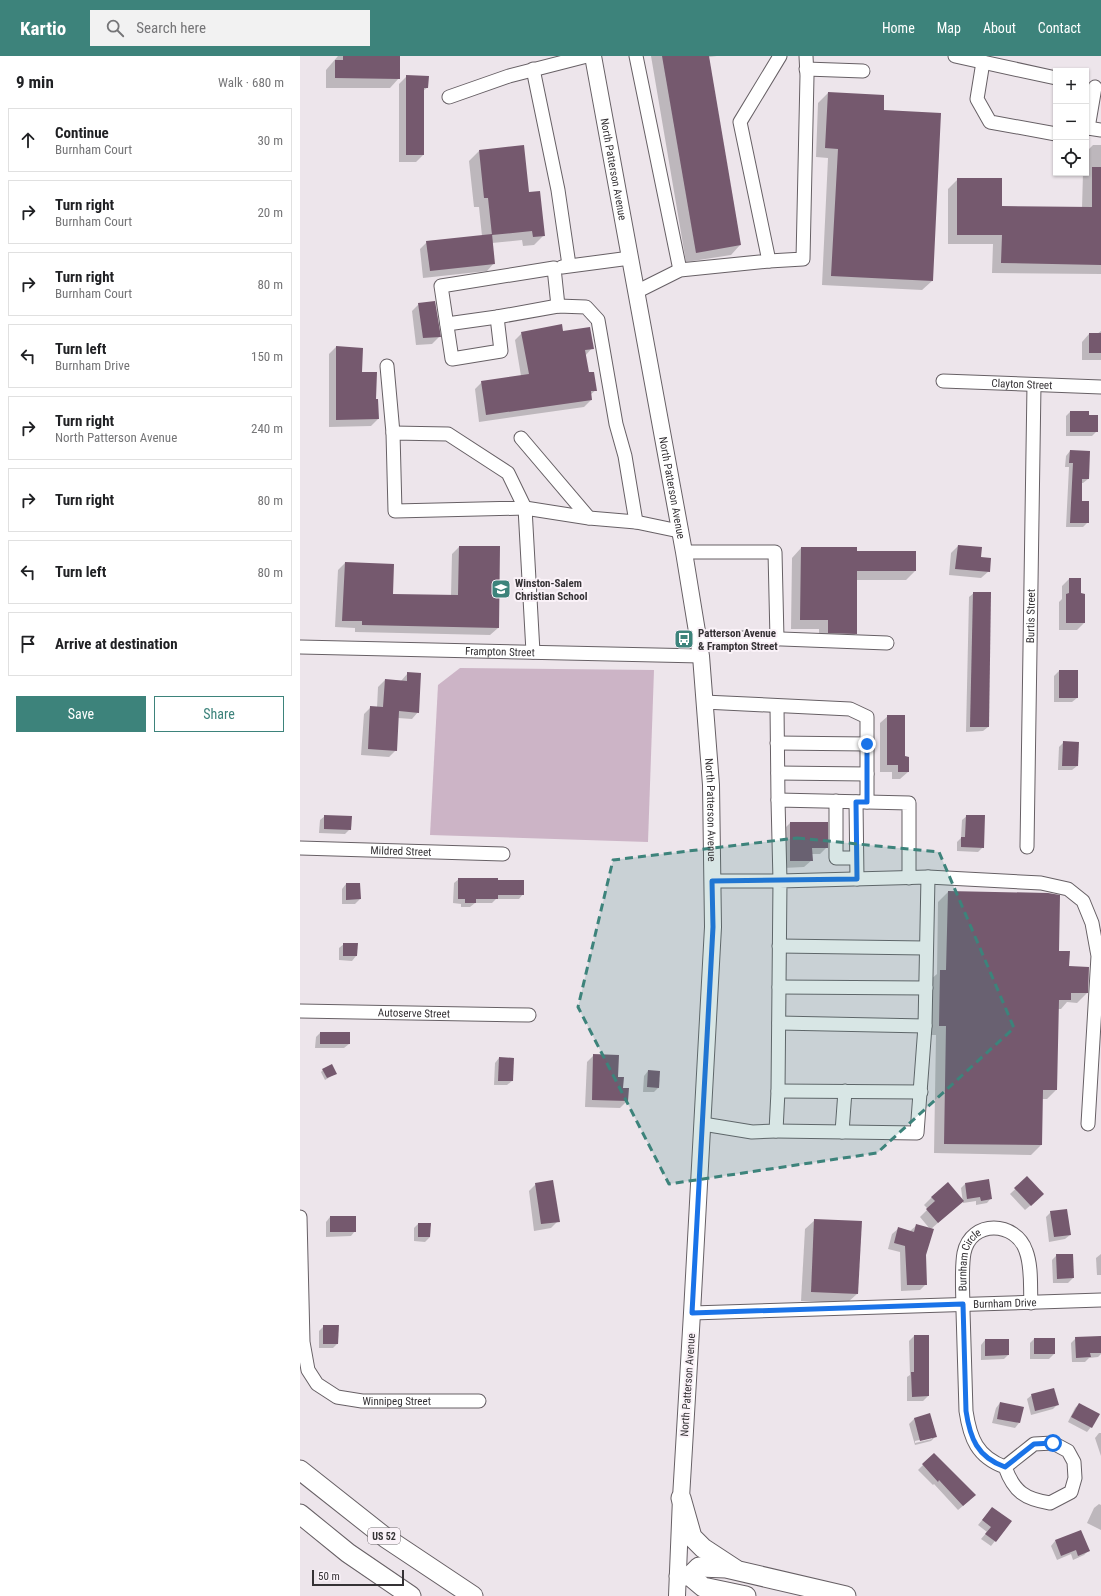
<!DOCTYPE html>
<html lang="en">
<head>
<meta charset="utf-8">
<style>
  body { margin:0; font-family:"Roboto Condensed",sans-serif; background:#f2f2f2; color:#202124 }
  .controls { position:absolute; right:12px; top:12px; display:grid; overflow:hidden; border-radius:0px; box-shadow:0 1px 3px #0004 }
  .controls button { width:36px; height:36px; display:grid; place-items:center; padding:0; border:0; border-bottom:1px solid #e0e0e0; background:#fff; color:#202124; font:20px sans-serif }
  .scale { position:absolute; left:12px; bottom:10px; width:92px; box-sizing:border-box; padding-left:4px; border:2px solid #353235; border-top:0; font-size:11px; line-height:14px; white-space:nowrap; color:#353235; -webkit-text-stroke:3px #faf2f8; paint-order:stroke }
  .stop { position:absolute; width:12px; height:12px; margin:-9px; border:3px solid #1a73e8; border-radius:50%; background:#fff }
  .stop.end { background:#1a73e8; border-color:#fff; box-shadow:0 1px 4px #0008 }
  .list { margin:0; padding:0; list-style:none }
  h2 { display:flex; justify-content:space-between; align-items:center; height:52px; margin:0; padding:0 16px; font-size:17px }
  h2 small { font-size:13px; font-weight:400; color:#757577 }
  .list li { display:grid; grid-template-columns:26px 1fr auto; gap:12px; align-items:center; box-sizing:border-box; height:64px; margin:0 8px 8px; padding:0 8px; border:1px solid #e0e0e0; border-radius:0px }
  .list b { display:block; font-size:15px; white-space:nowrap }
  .list p { margin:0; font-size:13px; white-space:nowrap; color:#757577 }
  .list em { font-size:13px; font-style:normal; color:#757577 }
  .actions { display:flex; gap:8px; padding:12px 16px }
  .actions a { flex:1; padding:9px 0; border:1px solid #3d837b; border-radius:0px; text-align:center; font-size:14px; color:#3d837b }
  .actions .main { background:#3d837b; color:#fff }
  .icon { flex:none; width:22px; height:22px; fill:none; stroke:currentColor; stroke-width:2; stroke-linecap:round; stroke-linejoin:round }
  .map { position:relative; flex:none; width:801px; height:1540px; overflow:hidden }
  header { display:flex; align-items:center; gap:24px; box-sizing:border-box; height:56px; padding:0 20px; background:#3d837b; color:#fff }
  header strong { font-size:19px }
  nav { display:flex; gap:22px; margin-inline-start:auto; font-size:14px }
  .search { width:280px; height:36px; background:#f2f2f2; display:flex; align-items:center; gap:10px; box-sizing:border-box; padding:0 14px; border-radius:0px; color:#757577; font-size:15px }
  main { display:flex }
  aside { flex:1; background:#fff }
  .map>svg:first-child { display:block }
</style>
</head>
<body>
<header>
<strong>Kartio</strong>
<div class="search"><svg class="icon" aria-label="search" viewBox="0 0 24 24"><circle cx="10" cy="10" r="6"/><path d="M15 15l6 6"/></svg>Search here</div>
<nav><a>Home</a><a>Map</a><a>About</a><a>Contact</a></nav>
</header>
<main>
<aside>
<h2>9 min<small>Walk · 680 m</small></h2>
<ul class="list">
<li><svg class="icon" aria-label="ahead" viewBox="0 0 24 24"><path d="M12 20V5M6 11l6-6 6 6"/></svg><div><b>Continue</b><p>Burnham Court</p></div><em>30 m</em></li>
<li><svg class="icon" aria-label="right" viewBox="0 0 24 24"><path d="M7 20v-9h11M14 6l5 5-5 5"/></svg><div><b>Turn right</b><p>Burnham Court</p></div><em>20 m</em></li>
<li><svg class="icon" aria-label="right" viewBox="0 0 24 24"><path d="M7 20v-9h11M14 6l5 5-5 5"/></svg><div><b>Turn right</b><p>Burnham Court</p></div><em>80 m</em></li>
<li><svg class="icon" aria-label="left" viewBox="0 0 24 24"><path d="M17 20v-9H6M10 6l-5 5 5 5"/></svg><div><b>Turn left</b><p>Burnham Drive</p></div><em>150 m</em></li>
<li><svg class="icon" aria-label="right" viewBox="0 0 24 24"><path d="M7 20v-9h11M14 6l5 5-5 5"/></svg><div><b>Turn right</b><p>North Patterson Avenue</p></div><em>240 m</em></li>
<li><svg class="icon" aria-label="right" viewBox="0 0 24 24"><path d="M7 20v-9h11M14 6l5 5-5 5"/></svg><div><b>Turn right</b></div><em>80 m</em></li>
<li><svg class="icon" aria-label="left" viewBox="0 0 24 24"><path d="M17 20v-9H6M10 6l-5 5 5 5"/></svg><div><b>Turn left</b></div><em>80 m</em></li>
<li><svg class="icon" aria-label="arrive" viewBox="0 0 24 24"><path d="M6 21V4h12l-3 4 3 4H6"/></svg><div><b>Arrive at destination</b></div></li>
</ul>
<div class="actions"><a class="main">Save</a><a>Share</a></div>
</aside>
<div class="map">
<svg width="801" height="1540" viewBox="0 0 801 1540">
  <rect width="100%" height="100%" fill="#ede5eb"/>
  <polygon fill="#ccb4c6" points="160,612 354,614 348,786 130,779 138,629"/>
  <g fill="#0003" fill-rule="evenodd">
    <polygon points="38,0 99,0 99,22 90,32 26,32 26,14"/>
    <polygon points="351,0 417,0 408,1 440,189 431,199 386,206"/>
    <polygon points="107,20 128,31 123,35 123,99 116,106 99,106 99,28"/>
    <polygon points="528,37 582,55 632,225 622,234 522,229 528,102 516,101 518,47"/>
    <polygon points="793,89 801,89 801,218 692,217 693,188 648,188 648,133 658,123 701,151 782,152 783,117 786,117 786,96"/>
    <polygon points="179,95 228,137 244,179 234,189 223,190 222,184 192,187 194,207 187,215 123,222 120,193 127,186 182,180 179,151 174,151 169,105"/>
    <polygon points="119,248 140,280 132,288 116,289 112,255"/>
    <polygon points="801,275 801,304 782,304 782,286 789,278 797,278"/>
    <polygon points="262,276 292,292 285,300 288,317 296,334 290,339 291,344 284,351 179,366 175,333 182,326 221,320 215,284 222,277"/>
    <polygon points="36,291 61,317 75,344 78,363 71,370 29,371 29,298"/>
    <polygon points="770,356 788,360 797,375 792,380 766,380 766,360"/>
    <polygon points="770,395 788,423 783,427 781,427 781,446 788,466 783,471 766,471 769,411 765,411 766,400"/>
    <polygon points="658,490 680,502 689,515 681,522 649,519 651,497"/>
    <polygon points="159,491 199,491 198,572 190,579 55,576 55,572 35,571 38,514 45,507 92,539 151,540 152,498"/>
    <polygon points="501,492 556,492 556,496 615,515 606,524 556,524 556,577 547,587 519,586 519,573 491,573 492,502"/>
    <polygon points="769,523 784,567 777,574 759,574 759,546 762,543 762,530"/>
    <polygon points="674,537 688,671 683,675 666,676 669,541"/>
    <polygon points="759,615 777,642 772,646 754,646 754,620"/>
    <polygon points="108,617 118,656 112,663 98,662 96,694 89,701 61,699 64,658 71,651 77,652 78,631 85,624 101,625"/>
    <polygon points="588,660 604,701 608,702 608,716 600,723 592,723 592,716 580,716 580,667"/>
    <polygon points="764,686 777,710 772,714 758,714 759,691"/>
    <polygon points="25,760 50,773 45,778 19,777 20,764"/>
    <polygon points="667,760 683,791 678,796 657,795 657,786 661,782 662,764"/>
    <polygon points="490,767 527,791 520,798 511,798 512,804 504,811 483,812 483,774"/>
    <polygon points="159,823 197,825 223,838 219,843 196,843 192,847 175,847 170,851 161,851 161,848 153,847 154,827"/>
    <polygon points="46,828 60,843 55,848 42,848 42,833"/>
    <polygon points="648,836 758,896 787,937 777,947 767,946 761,953 758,953 756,1034 747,1043 742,1043 741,1089 731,1099 634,1097 636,979 629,979 630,924 637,918 638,846"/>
    <polygon points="44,888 56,900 52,905 39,904 39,892"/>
    <polygon points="20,977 49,988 44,992 15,992 16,981"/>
    <polygon points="294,999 317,1022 322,1033 327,1045 320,1052 285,1051 287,1006"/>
    <polygon points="199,1002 212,1025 207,1029 194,1029 195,1007"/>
    <polygon points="23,1014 35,1018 25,1024 21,1016"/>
    <polygon points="348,1015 358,1032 354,1036 343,1036 344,1020"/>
    <polygon points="727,1122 738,1143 725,1154 710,1138"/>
    <polygon points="236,1128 258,1165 251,1172 234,1175 229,1135"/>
    <polygon points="665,1128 691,1142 687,1147 676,1149 676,1145 663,1147 661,1132"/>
    <polygon points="632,1141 655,1152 631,1173 625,1199 626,1228 620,1234 601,1235 600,1196 588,1193 592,1178 599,1172 610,1175 617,1169 630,1173 620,1161 628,1153 624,1149"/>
    <polygon points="751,1156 770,1179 765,1183 749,1186 746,1161"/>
    <polygon points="30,1161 55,1175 51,1180 26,1181 26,1166"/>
    <polygon points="515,1164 557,1238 547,1247 501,1245 505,1173"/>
    <polygon points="118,1168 130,1181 125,1186 114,1185 114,1172"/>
    <polygon points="801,1198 801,1219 797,1219 796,1202"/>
    <polygon points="757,1199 773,1222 768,1227 753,1227 752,1204"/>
    <polygon points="24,1270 37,1288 33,1292 19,1292 19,1275"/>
    <polygon points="614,1280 628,1280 628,1340 623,1345 607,1345 607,1321 610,1319 609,1285"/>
    <polygon points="801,1281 801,1298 798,1301 789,1302 785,1306 772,1306 771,1287 776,1282"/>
    <polygon points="734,1283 754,1298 749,1303 730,1303 730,1287"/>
    <polygon points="685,1284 708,1299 704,1303 681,1304 681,1289"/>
    <polygon points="732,1339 757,1349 753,1353 731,1359 727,1343"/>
    <polygon points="700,1347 722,1352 719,1367 715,1372 692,1367 696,1352"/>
    <polygon points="779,1348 791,1371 787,1376 768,1366 775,1352"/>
    <path d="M 630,1359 L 636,1380 L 631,1385 L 615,1389 L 609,1368 L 614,1363 ZM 632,1381 L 632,1383 L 615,1387 L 615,1385 Z"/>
    <polygon points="799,1377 801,1377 801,1400 795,1382"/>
    <polygon points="634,1398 670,1444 658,1454 634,1428 633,1429 618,1414"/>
    <polygon points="799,1448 801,1449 801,1474 787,1467 794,1452"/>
    <polygon points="688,1457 695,1485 691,1490 681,1483 687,1476 678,1469"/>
    <polygon points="755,1485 789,1494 784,1499 773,1504 771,1498 757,1504 751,1490"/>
  </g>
  <g fill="#75596e">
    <polygon points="43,0 100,0 100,23 35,22 35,4 43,4"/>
    <polygon points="362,0 409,0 441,189 396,197"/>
    <polygon points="106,19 129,20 128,32 124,32 124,99 106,99"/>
    <polygon points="528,36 584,39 584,54 641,57 633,225 531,220 538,93 525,92"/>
    <polygon points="224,89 229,136 240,135 245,180 233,181 232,175 192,179 188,142 184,142 179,94"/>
    <polygon points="792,111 801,111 801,209 701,207 702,179 657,179 657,122 702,122 702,150 792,151"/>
    <polygon points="192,178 195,208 130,215 126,185"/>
    <polygon points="135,245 141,281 123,282 118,247"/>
    <polygon points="262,268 263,275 290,271 294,293 285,294 289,316 294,316 297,335 291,335 292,344 186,359 181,325 229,318 221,276"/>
    <rect x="789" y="277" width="12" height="20"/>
    <polygon points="36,290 63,292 62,316 77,316 76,343 78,343 79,363 36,364"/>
    <polygon points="770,355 789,355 789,359 798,359 798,376 770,376"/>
    <polygon points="770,394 790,395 789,423 782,423 782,445 789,445 789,467 770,467 773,407 769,407"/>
    <polygon points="658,489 682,491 681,501 691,502 690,516 655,513"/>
    <polygon points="159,490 200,490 199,572 62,569 62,565 42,565 45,506 94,508 93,538 158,539"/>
    <polygon points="501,491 557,491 557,495 616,495 616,515 557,515 557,578 528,577 528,564 500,564"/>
    <polygon points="769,522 781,522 781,537 785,538 785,567 766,567 766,538 769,537"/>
    <polygon points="673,536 691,536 689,671 670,671"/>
    <rect x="759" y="614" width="19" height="28"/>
    <polygon points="107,616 121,617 119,657 99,655 97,695 68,693 70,650 83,651 85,623 107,625"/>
    <polygon points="587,659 605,659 605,700 609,701 609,716 598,716 598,709 587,709"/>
    <polygon points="763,685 779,686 778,710 762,710"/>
    <polygon points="24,759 52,760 51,774 24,773"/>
    <polygon points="666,759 685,759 684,792 661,791 661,781 665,781"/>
    <polygon points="490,766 528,766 528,792 512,792 513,805 490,805"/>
    <polygon points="158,822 198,822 198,824 224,824 224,839 198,839 198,843 176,843 176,847 165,847 165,843 158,843"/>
    <polygon points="46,827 60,827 61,843 46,844"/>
    <polygon points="648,835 748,837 760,839 759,895 770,895 769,910 789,911 788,937 771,937 771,944 759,944 757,1034 743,1034 742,1089 644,1088 646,970 639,970 640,914 646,914"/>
    <polygon points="43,887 58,887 57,900 43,900"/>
    <rect x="20" y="976" width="30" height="12"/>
    <polygon points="293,998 319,999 318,1021 324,1021 323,1032 329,1032 328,1045 292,1044"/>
    <polygon points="199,1001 214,1002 213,1025 198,1025"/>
    <polygon points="32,1008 37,1018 27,1022 22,1013"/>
    <polygon points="348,1014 360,1015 359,1032 347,1031"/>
    <polygon points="727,1120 744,1138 731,1150 714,1132"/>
    <polygon points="689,1123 692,1143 681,1145 680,1141 667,1143 665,1127"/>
    <polygon points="253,1124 260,1166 241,1168 235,1127"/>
    <polygon points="648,1126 664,1145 638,1167 626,1153 635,1145 631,1141"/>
    <polygon points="767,1153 771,1179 754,1181 750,1155"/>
    <rect x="30" y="1160" width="26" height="16"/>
    <polygon points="514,1163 562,1165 558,1238 511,1236"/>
    <polygon points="118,1167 131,1167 130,1181 118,1181"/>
    <polygon points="616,1168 634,1173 626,1199 627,1229 607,1229 605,1190 594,1187 598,1171 614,1176"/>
    <polygon points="756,1198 773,1198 774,1222 757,1223"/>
    <polygon points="23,1269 39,1269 38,1288 23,1288"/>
    <polygon points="614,1279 629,1279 629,1340 612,1341 611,1316 614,1316"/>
    <polygon points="801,1280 801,1297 790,1297 791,1301 776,1302 775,1281"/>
    <rect x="734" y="1282" width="21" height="16"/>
    <polygon points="685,1283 709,1283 709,1299 685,1300"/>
    <polygon points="754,1332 759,1349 735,1355 731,1338"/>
    <polygon points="700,1346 724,1351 720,1367 697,1363"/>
    <polygon points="779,1347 800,1358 792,1372 771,1361"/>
    <polygon points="630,1357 637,1381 620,1385 614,1362"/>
    <polygon points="634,1397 676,1439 663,1450 639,1424 638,1426 622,1408"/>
    <polygon points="692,1451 712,1465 696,1486 685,1478 691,1471 682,1464"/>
    <polygon points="781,1474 790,1495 778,1500 776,1494 761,1500 755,1484"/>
  </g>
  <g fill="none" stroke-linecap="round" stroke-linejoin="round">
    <g stroke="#676065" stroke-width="15">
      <g id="minor">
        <polyline points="336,0 380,214"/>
        <polyline points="655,0 756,22"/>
        <polyline points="683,6 677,43 690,66 756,78"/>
        <polyline points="233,13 258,134 269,209"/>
        <polyline points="506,13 563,15"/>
        <polyline points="149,41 209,20 287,0"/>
        <polyline points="788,72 801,74"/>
        <polyline points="786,73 788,72 795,31"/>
        <polyline points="469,205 503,203 507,20 506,0"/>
        <polyline points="262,211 330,202"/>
        <polyline points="336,236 380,214 469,205 440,66 480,0"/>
        <polyline points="197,261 201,295 152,303 141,230 254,212 258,250"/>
        <polyline points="147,268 197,261 258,250 286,251 298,264 316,368 325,400 336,466"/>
        <polyline points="87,310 93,377"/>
        <path id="s1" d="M 643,325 L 801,331"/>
        <polygon points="93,377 148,378 208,417 225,452 95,455"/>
        <polyline points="221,382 289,462"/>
        <polyline points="384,496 475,496 477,583"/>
        <polyline points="398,582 457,582 587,587"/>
        <path id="s2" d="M 0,591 L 401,600"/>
        <polyline points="233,596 225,452 289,462 336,466 379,475"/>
        <polyline points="404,646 550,653 567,661 567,746 478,744 480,825 412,825"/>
        <polyline points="477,650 478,744"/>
        <polyline points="477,687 567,688"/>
        <polyline points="478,717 567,718"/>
        <polyline points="536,745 536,802 556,802"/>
        <polyline points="556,746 557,823"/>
        <polyline points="567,746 609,747 609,822"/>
        <path id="s3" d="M 727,791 L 734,329"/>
        <path id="s4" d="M 0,792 L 203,798"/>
        <polyline points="479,890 625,892"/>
        <polyline points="479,931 626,932"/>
        <path id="s5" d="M 0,955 L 229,959"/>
        <polyline points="479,967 625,970"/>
        <polyline points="478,1035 621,1036"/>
        <polyline points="403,1068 452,1076 476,1075 478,1035 480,825 628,821 741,827 768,833 783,845 792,867 798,900 788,1068"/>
        <polyline points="476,1075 617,1077 625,970 628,821"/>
        <polyline points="542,1076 545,1035"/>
        <path id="s6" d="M 0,1161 L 3,1286 L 8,1314 L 17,1328 L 37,1341 L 62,1345 L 179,1345"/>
        <path id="s7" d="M 392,1257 L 801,1244"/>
        <path id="s8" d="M 705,1411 L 734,1388 L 753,1387 L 768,1395 L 774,1406 L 775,1422 L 771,1436 L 750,1447 C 725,1443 714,1436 705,1411 C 677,1401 670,1382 666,1355 C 665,1321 664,1288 663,1255 C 663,1237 661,1214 664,1197 C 671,1163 716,1165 726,1195 C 732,1211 730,1230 731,1247"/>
      </g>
    </g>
    <g stroke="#676065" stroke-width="18">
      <g id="major">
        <path id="s9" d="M 293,0 L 384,496 L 401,600 L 411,729 L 413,871 L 392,1257 L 381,1442 L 377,1540"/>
      </g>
    </g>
    <g stroke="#676065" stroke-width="21">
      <g id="highway">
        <polyline points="0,1414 86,1482 173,1540"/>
        <polyline points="381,1442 392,1481 403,1492 435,1513"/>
        <polyline points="0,1458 48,1497 111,1540"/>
        <polyline points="379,1520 390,1520 403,1531 446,1540"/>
        <polyline points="390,1520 399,1511 426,1512 546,1540"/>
      </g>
    </g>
    <use href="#minor" stroke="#fff" stroke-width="13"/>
    <use href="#major" stroke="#fff" stroke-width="16"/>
    <use href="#highway" stroke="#fff" stroke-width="19"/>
  </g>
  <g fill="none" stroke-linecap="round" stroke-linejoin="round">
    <path stroke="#1a73e8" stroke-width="5" d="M 567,688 L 567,746 L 556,746 L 557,823 L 412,825 L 413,871 L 392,1257 L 663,1248 L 666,1355 C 670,1382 677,1401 705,1411 L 734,1388 L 753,1387"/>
  </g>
  <path fill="#3d837b" fill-opacity="0.2" stroke="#3d837b" stroke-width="3" stroke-dasharray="8 5" stroke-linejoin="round" d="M 497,782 L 639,796 L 714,972 L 577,1097 L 369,1128 L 278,951 L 313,804 Z"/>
  <defs>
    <g id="school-square" transform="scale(1)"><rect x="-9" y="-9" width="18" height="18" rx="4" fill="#3d837b" stroke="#faf2f8"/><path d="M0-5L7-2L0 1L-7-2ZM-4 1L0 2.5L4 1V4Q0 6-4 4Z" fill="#fff"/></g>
    <g id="bus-square" transform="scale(1)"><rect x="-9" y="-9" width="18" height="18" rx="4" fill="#3d837b" stroke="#faf2f8"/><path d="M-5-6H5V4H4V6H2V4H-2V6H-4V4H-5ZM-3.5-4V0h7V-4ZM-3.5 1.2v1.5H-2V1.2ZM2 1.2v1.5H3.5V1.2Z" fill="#fff"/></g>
  </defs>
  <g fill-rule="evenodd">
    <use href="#school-square" x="201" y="533"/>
    <use href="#bus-square" x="384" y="583"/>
  </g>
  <g text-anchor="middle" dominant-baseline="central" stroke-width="4" stroke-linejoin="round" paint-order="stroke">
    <rect fill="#faf2f8" stroke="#706c70" stroke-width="1" x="68" y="1472" width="32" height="16" rx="3"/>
    <g font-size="10" font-weight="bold" fill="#353235">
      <text x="84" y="1480">US 52</text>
    </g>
    <g font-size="11" fill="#353235" stroke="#faf2f8">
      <text stroke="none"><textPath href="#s9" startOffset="115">North Patterson Avenue</textPath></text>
      <text stroke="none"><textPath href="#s1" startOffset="79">Clayton Street</textPath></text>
      <text stroke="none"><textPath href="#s9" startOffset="439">North Patterson Avenue</textPath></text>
      <text stroke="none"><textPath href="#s3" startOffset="231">Burtis Street</textPath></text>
      <text stroke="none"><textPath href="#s2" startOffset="200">Frampton Street</textPath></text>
      <text stroke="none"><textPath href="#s9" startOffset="764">North Patterson Avenue</textPath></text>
      <text stroke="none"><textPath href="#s4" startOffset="101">Mildred Street</textPath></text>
      <text stroke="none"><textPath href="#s5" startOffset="114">Autoserve Street</textPath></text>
      <text stroke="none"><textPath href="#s8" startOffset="427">Burnham Circle</textPath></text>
      <text stroke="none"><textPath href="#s7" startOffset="313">Burnham Drive</textPath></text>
      <text transform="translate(388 1329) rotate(-86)">North Patterson Avenue</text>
      <text stroke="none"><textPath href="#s6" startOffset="254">Winnipeg Street</textPath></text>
    </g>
    <g font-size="11" font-weight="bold" fill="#353235" stroke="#faf2f8" text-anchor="start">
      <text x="215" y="527">Winston-Salem<tspan x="215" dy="13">Christian School</tspan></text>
      <text x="398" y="577">Patterson Avenue<tspan x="398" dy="13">&amp; Frampton Street</tspan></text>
    </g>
  </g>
</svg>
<div class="controls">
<button>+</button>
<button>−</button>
<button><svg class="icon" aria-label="locate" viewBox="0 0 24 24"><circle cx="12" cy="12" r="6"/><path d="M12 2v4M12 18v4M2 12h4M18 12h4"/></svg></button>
</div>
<div class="scale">50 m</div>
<div class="stop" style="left:753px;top:1387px"></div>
<div class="stop end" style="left:567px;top:688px"></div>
</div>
</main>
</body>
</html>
